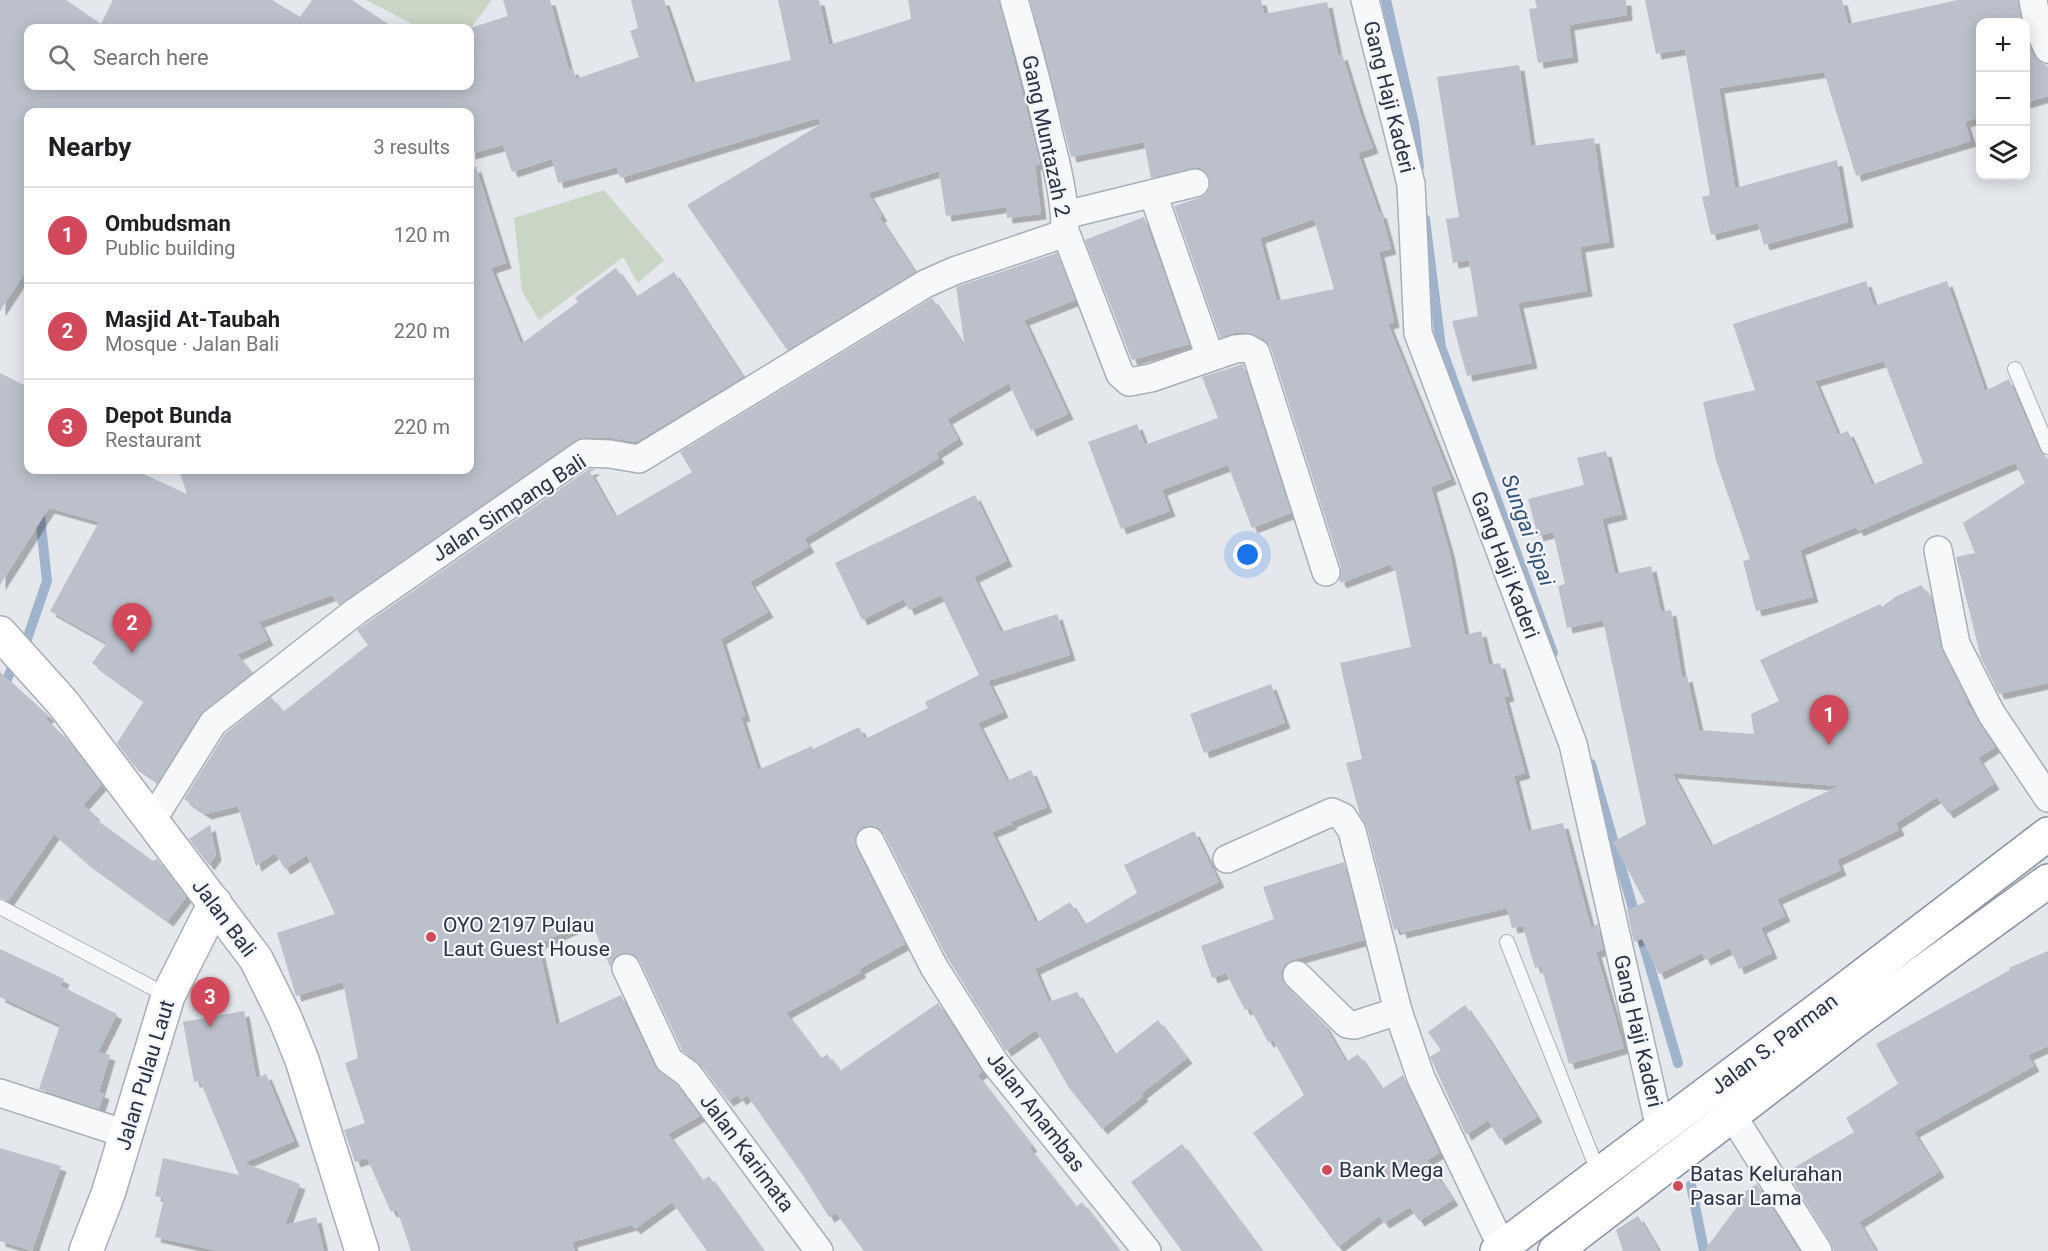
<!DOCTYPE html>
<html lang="en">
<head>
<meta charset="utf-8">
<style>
  body { margin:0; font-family:Roboto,sans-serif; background:#f6f6f6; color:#202124 }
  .controls { position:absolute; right:18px; top:18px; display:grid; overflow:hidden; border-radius:12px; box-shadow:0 3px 15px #0003 }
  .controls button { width:54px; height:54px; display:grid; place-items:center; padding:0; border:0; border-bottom:2px solid #e0e0e0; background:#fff; color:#202124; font:30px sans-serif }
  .you { position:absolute; left:1248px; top:555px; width:21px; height:21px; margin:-15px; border:4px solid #fff; border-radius:50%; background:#1a73e8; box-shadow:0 0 0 9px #1a73e833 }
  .badge { display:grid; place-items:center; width:39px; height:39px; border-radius:50%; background:#d1495b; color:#fff; font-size:20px; font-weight:700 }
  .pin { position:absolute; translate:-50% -50px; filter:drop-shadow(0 2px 3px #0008) }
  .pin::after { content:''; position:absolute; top:32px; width:21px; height:18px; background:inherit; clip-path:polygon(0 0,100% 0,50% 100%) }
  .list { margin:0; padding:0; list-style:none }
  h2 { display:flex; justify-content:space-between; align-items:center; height:78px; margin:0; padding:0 24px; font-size:26px }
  h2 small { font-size:20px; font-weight:400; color:#757577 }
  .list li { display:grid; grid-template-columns:39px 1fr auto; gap:18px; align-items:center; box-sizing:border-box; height:96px; padding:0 24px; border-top:2px solid #e0e0e0 }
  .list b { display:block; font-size:22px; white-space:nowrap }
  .list p { margin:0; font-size:20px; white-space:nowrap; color:#757577 }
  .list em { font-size:20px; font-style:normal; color:#757577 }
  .icon { flex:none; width:33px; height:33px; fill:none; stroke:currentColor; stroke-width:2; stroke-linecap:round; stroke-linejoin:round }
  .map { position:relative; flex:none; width:2048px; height:1251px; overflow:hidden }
  .search { position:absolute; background:#fff; box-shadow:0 3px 15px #0003; left:24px; top:24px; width:450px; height:66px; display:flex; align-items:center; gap:15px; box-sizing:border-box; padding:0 21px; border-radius:12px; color:#757577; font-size:22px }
  .panel { position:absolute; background:#fff; box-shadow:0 3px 15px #0003; left:24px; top:108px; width:450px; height:366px; border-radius:12px }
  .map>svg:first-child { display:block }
</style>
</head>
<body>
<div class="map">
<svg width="2048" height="1251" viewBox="0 0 2048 1251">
  <defs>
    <filter id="shadow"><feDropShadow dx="5.5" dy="5.5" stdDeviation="0" flood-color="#0004"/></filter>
  </defs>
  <rect width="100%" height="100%" fill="#e4e7ec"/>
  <g fill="#c9d6c5">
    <polygon points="366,0 492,0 470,29 420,28"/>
    <polygon points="604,190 664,260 638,283 623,257 539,320 522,291 514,218"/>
  </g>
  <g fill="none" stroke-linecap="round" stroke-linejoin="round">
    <g stroke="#9fb4cc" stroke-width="10">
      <polyline points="1386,0 1414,123 1419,167"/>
      <polyline points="1425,219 1441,347 1553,653"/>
      <polyline points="0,695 12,668 24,648 47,581 39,507"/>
      <polyline points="1591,764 1678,1063"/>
      <polyline points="1691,1185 1704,1251"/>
    </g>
  </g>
  <g fill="#bbc0ca" fill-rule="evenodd" filter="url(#shadow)">
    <polygon points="0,0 66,0 101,24 113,0 272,0 300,17 312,0 352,0 394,28 28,28 28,86 470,86 470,28 508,16 503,0 550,0 569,70 573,69 576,79 639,57 630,31 638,28 631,0 664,0 692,83 791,60 778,0 819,0 829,45 911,19 908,0 999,0 1040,164 1035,165 1041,214 1007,218 1006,207 946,216 939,171 868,193 882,216 879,217 915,272 787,350 687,205 821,124 818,118 620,178 617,167 558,183 552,159 512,172 503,145 470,154 470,112 28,112 28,268 0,311"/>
    <path d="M 1030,0 L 1261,0 L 1264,14 L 1327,2 L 1338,56 L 1342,54 L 1360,113 L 1373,148 L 1358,153 L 1379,213 L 1381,212 L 1391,249 L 1379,252 L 1394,322 L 1388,324 L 1451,479 L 1431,487 L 1450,554 L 1465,635 L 1481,631 L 1489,665 L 1500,663 L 1509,696 L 1504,697 L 1525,773 L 1514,776 L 1528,831 L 1563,823 L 1591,928 L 1598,924 L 1603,950 L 1596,952 L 1624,1048 L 1569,1064 L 1541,966 L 1535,968 L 1523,926 L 1512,928 L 1507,908 L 1401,933 L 1400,928 L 1394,930 L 1367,827 L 1360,815 L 1346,763 L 1362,759 L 1340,663 L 1411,647 L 1395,568 L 1392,569 L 1391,564 L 1341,583 L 1339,579 L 1341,567 L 1271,348 L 1264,339 L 1246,332 L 1233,333 L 1220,338 L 1174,206 L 1199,198 L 1206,194 L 1210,187 L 1210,180 L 1207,173 L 1200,168 L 1192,168 L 1151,178 L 1144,142 L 1071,157 ZM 1314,219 L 1334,289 L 1277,301 L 1260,238 Z"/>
    <polygon points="1535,0 1626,0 1627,15 1569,25 1573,57 1538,63 1529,9 1537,8"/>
    <polygon points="1645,0 1842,0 1848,24 1958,0 2018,0 2021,22 1980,22 1980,117 1965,122 1971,141 1856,176 1824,72 1719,88 1735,188 1837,160 1848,222 1764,245 1758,223 1711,235 1702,197 1710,195 1685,49 1656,54"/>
    <polygon points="2025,38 2034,56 2039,62 2047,65 2048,68 2048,96 2025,103"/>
    <polygon points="1519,65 1531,146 1594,138 1609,242 1580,247 1587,291 1518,303 1532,363 1467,376 1452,321 1478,316 1469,260 1453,263 1446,219 1459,217 1437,77"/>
    <polygon points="476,167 506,263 491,268 521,344 578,302 575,298 616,268 636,297 674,272 743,377 636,442 611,438 585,437 575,440 339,605 332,595 259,622 268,640 237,655 252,673 200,714 158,782 133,765 117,743 144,701 92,663 107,643 50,611 99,522 49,508 0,585 0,373 28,387 28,470 135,470 187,494 179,470 470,470 470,168"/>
    <polygon points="1144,217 1189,344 1132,360 1085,240"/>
    <polygon points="1057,253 1075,300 1024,320 1068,414 1031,431 1009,383 947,419 958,439 936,453 939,458 804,539 809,547 750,582 768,612 721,639 745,716 741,717 758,770 812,746 813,749 859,727 865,739 928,708 925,702 979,675 941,595 909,610 904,599 862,620 835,563 975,495 1007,561 974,577 1001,632 1057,614 1070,655 988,681 1003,712 978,723 1007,781 1031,770 1047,807 1011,822 1012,824 992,832 1036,923 1070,902 1093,938 1086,924 1137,893 1124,865 1194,831 1219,882 1035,969 1049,1002 1077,992 1114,1055 1158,1020 1187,1058 1141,1094 1143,1096 1102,1129 1069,1088 1036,1030 1006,1051 948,959 884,834 879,828 871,825 863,827 857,832 854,840 856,848 905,944 859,969 861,972 786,1013 821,1059 827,1054 840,1071 938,1003 982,1072 977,1075 1032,1146 1029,1148 1076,1207 1082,1202 1119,1251 864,1251 836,1213 829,1217 804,1177 747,1095 741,1100 738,1095 728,1101 700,1064 682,1050 640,961 635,955 628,952 620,954 613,959 610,967 591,921 538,944 556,1025 621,995 655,1067 677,1085 700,1116 668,1134 702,1181 709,1176 763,1251 707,1251 672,1202 635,1229 632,1225 572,1242 575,1251 411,1251 397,1210 391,1212 367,1158 355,1162 344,1130 365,1123 345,1063 358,1058 343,982 296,996 277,933 335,914 307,855 285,869 275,853 256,866 238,806 206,814 184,799 225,734 271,697 283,712 368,645 357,630 589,469 595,469 590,472 615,517 692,472 680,452 932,298 965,347 956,287"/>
    <path d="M 1866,281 L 1874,306 L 1947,281 L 1985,391 L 2009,379 L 2040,451 L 2048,459 L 2048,683 L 1999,694 L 1981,658 L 1956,557 L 1975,553 L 1963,523 L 2025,483 L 2015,463 L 1858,531 L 1856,527 L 1800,550 L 1813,597 L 1756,611 L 1743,561 L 1750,559 L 1716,460 L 1703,402 L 1755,390 L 1733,324 ZM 1884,361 L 1923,463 L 1872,485 L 1848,431 L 1838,435 L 1815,381 Z"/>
    <polygon points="1243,364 1291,513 1252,528 1228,465 1162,490 1170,511 1121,529 1088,442 1137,424 1145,445 1218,418 1202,377"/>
    <path d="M 1606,451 L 1622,514 L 1602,519 L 1615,574 L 1651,566 L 1661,612 L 1671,610 L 1682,678 L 1687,676 L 1699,730 L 1754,734 L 1751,714 L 1779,701 L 1760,660 L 1880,604 L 1882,607 L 1895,597 L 1921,585 L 1931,598 L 1942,651 L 1968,702 L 1966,702 L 1995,747 L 1978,758 L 1994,784 L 1948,813 L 1937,797 L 1896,823 L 1899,830 L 1837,860 L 1841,870 L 1777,899 L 1785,916 L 1761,928 L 1772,953 L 1739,969 L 1730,948 L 1705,960 L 1702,953 L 1659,974 L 1642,939 L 1634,942 L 1627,910 L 1645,902 L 1613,842 L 1646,824 L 1603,620 L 1567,628 L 1558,586 L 1565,584 L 1553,532 L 1538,536 L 1528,499 L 1584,485 L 1577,458 ZM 1672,773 L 1839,786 L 1711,846 Z"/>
    <polygon points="0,672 49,716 46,719 66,738 101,785 83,805 95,815 93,817 153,861 157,859 186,897 168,921 85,861 54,834 8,901 0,898"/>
    <polygon points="1271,684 1285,723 1204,753 1190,714"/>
    <polygon points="210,825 216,855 209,865 189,839"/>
    <polygon points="1344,862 1364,940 1292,960 1285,964 1282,971 1282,980 1286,986 1324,1024 1346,1062 1358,1054 1382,1089 1403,1075 1439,1153 1427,1160 1453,1200 1419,1221 1410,1207 1384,1223 1379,1216 1338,1247 1253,1133 1304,1095 1273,1040 1268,1042 1250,1008 1245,1010 1226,973 1212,978 1201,946 1274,919 1263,887"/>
    <polygon points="0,949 64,979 61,986 117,1014 98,1052 110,1055 99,1092 104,1094 99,1109 39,1089 60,1025 0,997"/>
    <polygon points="2048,951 2048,1046 2028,1055 2034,1066 1914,1132 1939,1172 1859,1222 1876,1251 1834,1251 1831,1243 1787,1172 1854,1132 1846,1118 1898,1084 1876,1044 2010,970 2009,968"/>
    <polygon points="1465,1005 1488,1038 1537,1117 1500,1140 1488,1120 1466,1135 1430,1057 1441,1050 1428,1032"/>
    <polygon points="244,1011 256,1078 266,1074 294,1141 244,1163 300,1184 285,1225 316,1217 324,1251 218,1251 155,1237 164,1198 155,1196 163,1158 239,1175 200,1081 194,1082 183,1022"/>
    <polygon points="1182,1144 1262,1251 1182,1251 1131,1182"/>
    <polygon points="0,1148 61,1166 32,1251 0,1241"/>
    <polygon points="1757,1184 1799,1251 1704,1251 1740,1203 1736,1197"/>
    <polygon points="1638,1216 1659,1251 1623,1251 1616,1230"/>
  </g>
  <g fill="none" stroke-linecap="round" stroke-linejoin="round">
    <g stroke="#a9aeb7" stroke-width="16">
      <g id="lane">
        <polyline points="2015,369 2048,447"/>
        <polyline points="0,907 168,996"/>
        <polyline points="1507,942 1599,1174"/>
      </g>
    </g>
    <g stroke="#a9aeb7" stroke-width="30">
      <g id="street">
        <path d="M 1014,0 C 1027,45 1039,89 1049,135 C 1057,166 1065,199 1065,231 L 1120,374 L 1129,382 L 1151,378 L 1235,349 L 1247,348 L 1256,353 L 1326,572"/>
        <polyline points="1365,0 1411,184 1418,333 1573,744 1660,1129"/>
        <polyline points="2033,0 2038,27 2048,49"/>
        <polyline points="1153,194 1210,357"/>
        <polyline points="1065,215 1195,183"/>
        <polyline points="1938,550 1956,644 1991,713 2048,798"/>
        <polyline points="151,822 213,723 355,612 584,453 610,454 639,459 925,284 954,271 1054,237 1065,231"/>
        <polyline points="870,841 934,967 995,1063 1147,1251"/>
        <polyline points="1227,859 1332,812 1343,817 1352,831 1398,1011 1421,1078 1502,1247"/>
        <polyline points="626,968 669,1060 688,1074 819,1251"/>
        <polyline points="1297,975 1347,1024 1355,1025 1398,1011"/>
        <polyline points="0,1093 126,1134"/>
        <polyline points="1732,1115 1818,1251"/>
      </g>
    </g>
    <g stroke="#a9aeb7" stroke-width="36">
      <g id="secondary">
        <polyline points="0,633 63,703 256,959 285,1018 302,1060 362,1251"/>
        <polyline points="86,1251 108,1194 168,996 215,903"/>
      </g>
    </g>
    <g stroke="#8b94a3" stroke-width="36">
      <g id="highway">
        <polyline points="1497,1251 1835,997 2048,834"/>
        <polyline points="1555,1251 1851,1024 2048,881"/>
      </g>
    </g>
    <use href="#lane" stroke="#f7f8fa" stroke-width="14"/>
    <use href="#street" stroke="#f7f8fa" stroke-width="27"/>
    <use href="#secondary" stroke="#fff" stroke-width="33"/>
    <use href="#highway" stroke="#fff" stroke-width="33"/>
  </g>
  <g fill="#d1495b" stroke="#f4f6f9" stroke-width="2">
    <circle cx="431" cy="937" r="6"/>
    <circle cx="1327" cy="1170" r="6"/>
    <circle cx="1678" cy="1186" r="6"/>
  </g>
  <g text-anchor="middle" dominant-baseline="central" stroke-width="4.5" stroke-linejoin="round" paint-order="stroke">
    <g font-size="21" fill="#2b3445" stroke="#f4f6f9">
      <text transform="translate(1389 97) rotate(76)">Gang Haji Kaderi</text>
      <text transform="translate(1046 136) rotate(78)">Gang Muntazah 2</text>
      <text transform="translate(509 508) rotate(-33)">Jalan Simpang Bali</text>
      <text transform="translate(1505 565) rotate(69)">Gang Haji Kaderi</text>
      <text transform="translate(224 918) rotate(53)">Jalan Bali</text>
      <text transform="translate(1638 1031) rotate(77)">Gang Haji Kaderi</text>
      <text transform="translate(1774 1044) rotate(-37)">Jalan S. Parman</text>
      <text transform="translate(145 1075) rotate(-73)">Jalan Pulau Laut</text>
      <text transform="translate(1036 1112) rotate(52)">Jalan Anambas</text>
      <text transform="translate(747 1153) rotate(53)">Jalan Karimata</text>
    </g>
    <g font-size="21" fill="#2b3445" stroke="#f4f6f9" text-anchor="start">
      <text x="443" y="925">OYO 2197 Pulau<tspan x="443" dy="24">Laut Guest House</tspan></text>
      <text x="1339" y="1170">Bank Mega</text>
      <text x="1690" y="1174">Batas Kelurahan<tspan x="1690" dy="24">Pasar Lama</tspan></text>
    </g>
    <g font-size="22" font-style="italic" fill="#34527a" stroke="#f4f6f9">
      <text transform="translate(1528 530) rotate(70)">Sungai Sipai</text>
    </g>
  </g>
</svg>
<div class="controls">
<button>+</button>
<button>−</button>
<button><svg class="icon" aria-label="layers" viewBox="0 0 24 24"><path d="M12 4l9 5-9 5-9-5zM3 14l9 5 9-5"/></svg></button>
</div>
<div class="you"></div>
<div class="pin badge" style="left:1829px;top:745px">1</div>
<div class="pin badge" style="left:132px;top:653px">2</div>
<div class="pin badge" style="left:210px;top:1027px">3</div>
<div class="search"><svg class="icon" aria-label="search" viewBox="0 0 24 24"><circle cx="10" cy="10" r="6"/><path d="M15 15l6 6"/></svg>Search here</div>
<section class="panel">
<h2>Nearby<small>3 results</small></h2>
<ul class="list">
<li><span class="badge">1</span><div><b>Ombudsman</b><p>Public building</p></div><em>120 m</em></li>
<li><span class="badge">2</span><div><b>Masjid At-Taubah</b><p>Mosque · Jalan Bali</p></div><em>220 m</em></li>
<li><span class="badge">3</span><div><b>Depot Bunda</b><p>Restaurant</p></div><em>220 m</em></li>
</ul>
</section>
</div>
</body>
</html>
